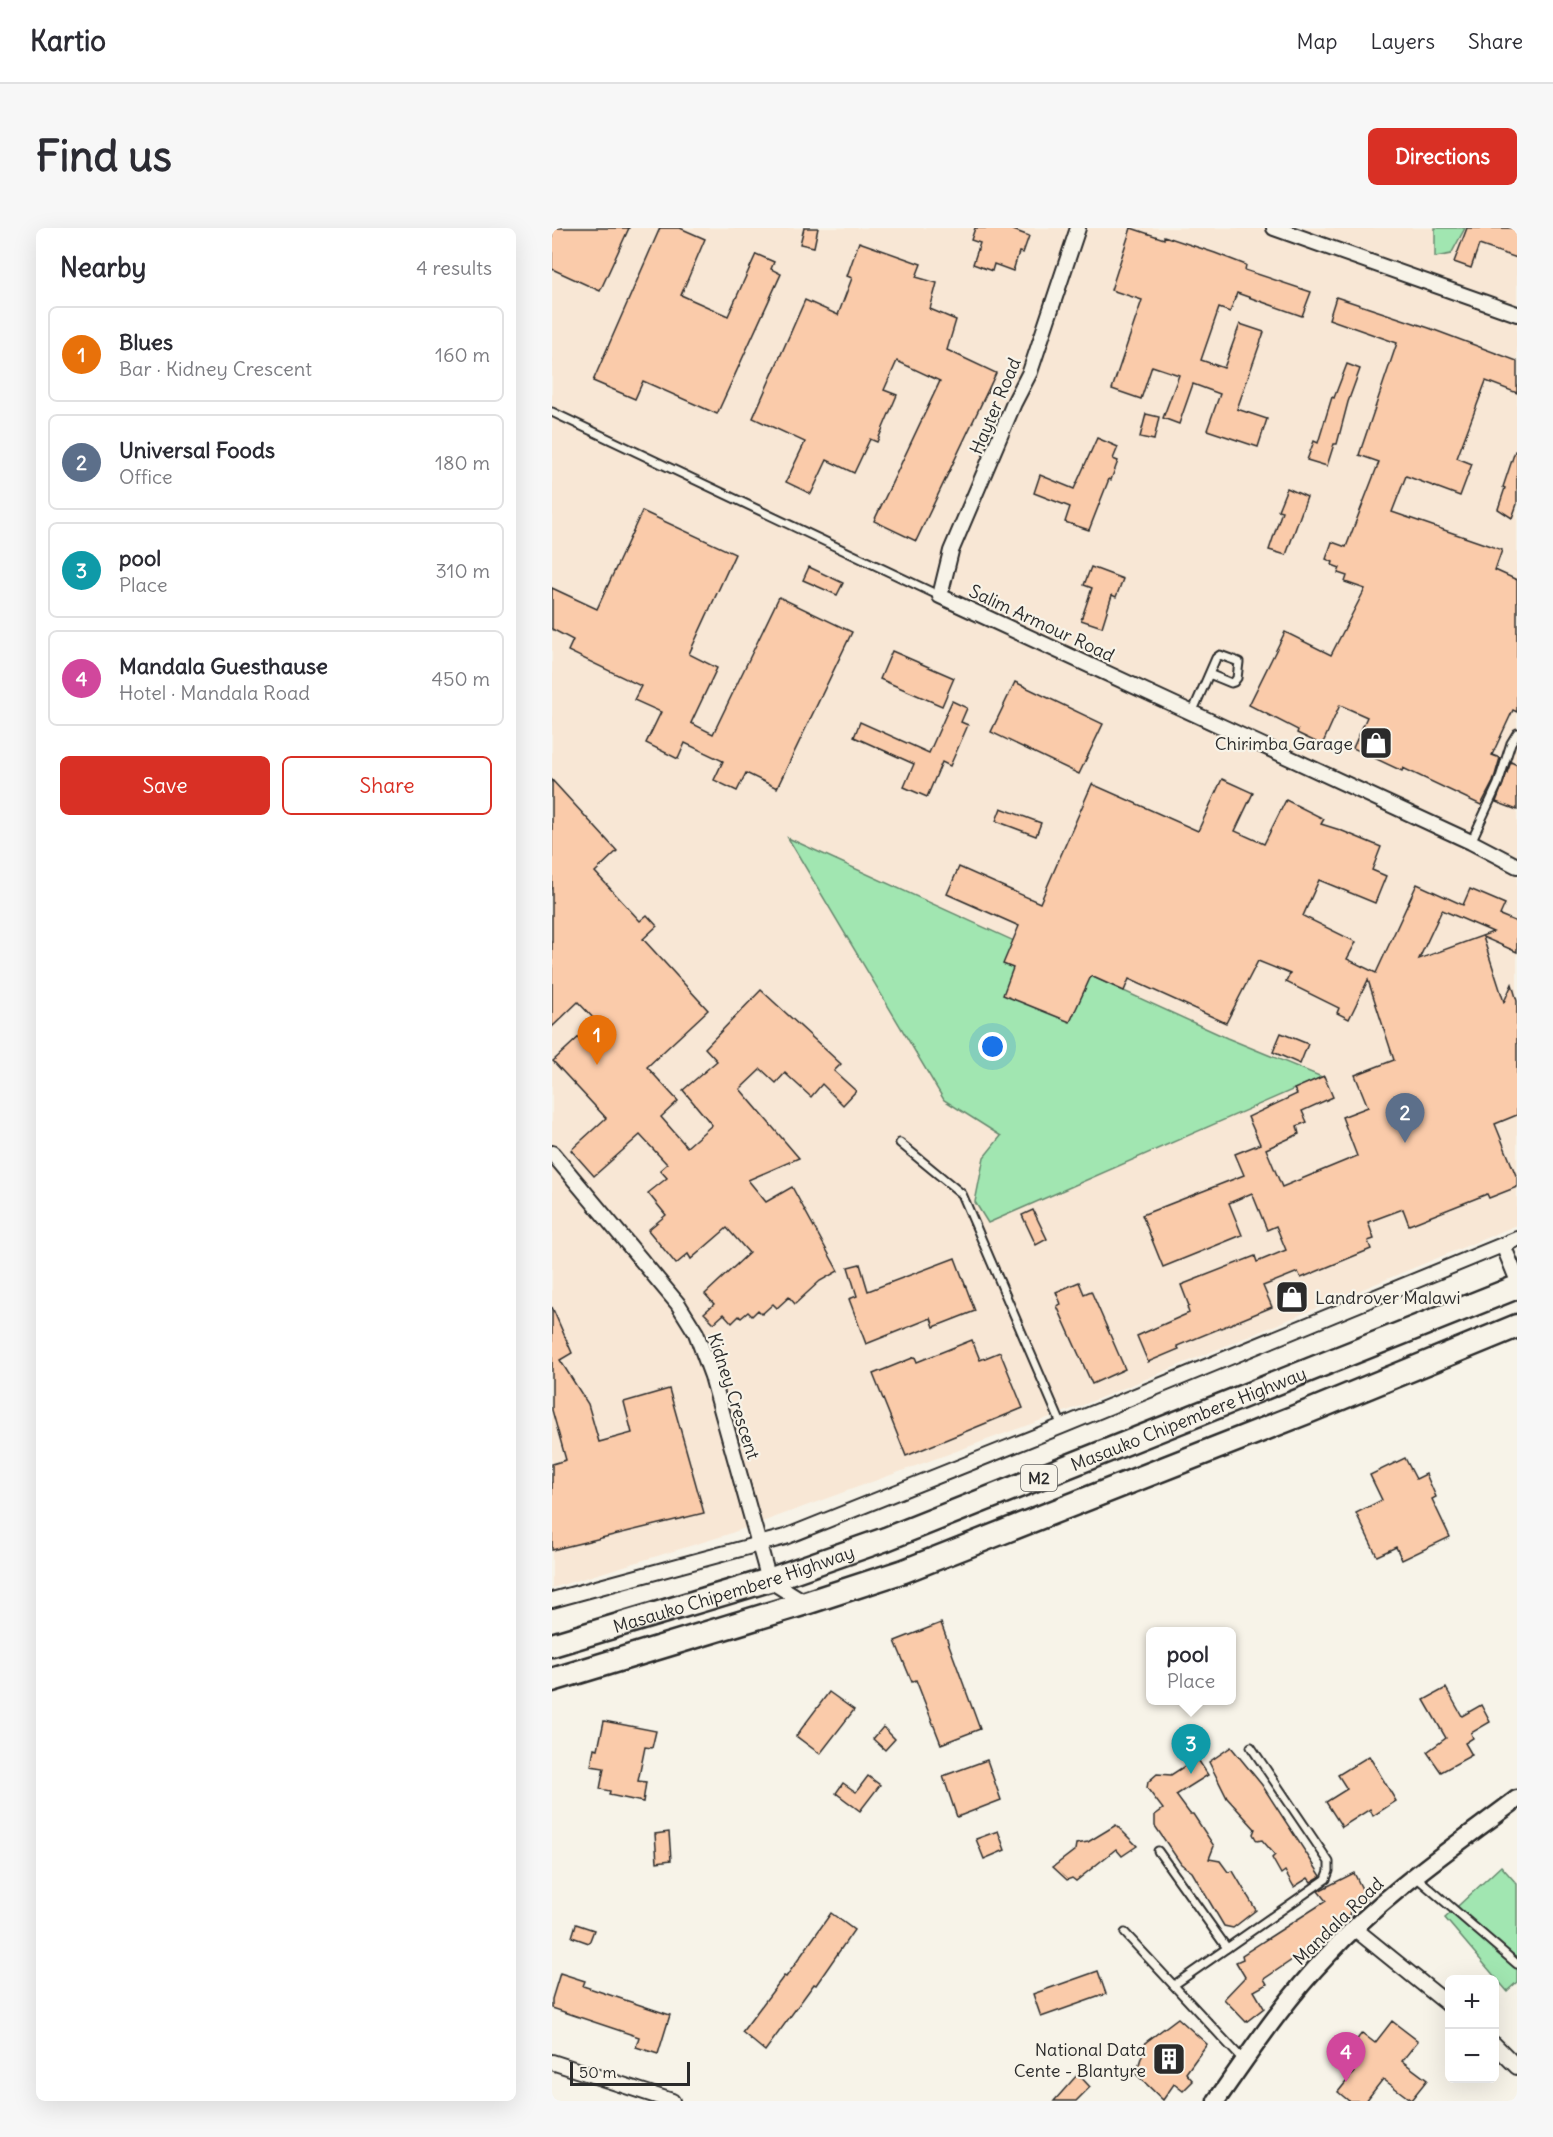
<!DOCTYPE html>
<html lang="en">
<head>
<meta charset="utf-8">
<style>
  body { margin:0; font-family:Delius,sans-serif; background:#f7f7f7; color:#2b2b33 }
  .controls { position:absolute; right:18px; bottom:18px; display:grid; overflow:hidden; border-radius:9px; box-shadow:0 6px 24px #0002 }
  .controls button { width:54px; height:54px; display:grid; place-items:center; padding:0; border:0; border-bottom:2px solid #e1e1e2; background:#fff; color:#2b2b33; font:30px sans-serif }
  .scale { position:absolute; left:18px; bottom:15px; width:120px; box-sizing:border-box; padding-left:6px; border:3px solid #2b2b2b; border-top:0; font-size:16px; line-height:21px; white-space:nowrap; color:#2b2b2b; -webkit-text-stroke:4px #f7f3e8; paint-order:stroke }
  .you { position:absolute; left:441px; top:819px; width:21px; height:21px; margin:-15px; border:4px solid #fff; border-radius:50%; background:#1a73e8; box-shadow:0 0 0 9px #1a73e833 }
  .badge { display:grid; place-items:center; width:39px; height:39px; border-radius:50%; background:#d93025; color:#fff; font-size:20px; font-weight:700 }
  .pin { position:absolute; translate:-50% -50px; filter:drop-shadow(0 2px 3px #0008) }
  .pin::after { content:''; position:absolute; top:32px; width:21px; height:18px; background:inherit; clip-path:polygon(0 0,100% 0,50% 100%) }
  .popup { position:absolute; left:594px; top:1399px; width:90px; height:78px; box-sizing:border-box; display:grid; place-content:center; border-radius:9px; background:#fff; filter:drop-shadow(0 2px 4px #0005); font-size:20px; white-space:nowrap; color:#7c7c81 }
  .popup b { font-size:22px; color:#2b2b33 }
  .popup::after { content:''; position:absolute; left:50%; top:100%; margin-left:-12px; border:12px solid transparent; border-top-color:#fff }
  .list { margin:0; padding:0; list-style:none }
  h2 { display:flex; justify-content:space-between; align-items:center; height:78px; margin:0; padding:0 24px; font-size:26px }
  h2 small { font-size:20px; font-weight:400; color:#7c7c81 }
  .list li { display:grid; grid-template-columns:39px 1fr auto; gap:18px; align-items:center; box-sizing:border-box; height:96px; margin:0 12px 12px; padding:0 12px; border:2px solid #e1e1e2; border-radius:9px }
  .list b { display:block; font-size:22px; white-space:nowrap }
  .list p { margin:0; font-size:20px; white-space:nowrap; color:#7c7c81 }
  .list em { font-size:20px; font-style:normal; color:#7c7c81 }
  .actions { display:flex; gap:12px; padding:18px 24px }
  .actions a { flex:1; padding:14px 0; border:2px solid #d93025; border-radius:9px; text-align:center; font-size:21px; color:#d93025 }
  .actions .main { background:#d93025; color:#fff }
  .map { position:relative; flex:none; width:965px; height:1873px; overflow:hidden; border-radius:9px }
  header { display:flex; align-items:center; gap:36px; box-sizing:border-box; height:84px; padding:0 30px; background:#fff; border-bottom:2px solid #e1e1e2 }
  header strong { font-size:28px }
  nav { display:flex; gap:33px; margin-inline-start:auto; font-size:21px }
  .intro { display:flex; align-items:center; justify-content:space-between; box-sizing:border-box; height:144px; padding:0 36px }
  h1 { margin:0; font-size:42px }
  .button { padding:15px 27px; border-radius:9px; background:#d93025; color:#fff; font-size:21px; font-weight:700 }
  main { display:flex; gap:36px; padding:0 36px }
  aside { flex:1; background:#fff; border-radius:9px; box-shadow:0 6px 24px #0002 }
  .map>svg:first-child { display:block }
</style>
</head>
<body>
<header>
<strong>Kartio</strong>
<nav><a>Map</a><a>Layers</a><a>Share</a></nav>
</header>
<div class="intro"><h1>Find us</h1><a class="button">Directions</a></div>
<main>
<aside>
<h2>Nearby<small>4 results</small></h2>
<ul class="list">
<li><span class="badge" style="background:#e8710a">1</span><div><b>Blues</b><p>Bar · Kidney Crescent</p></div><em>160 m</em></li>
<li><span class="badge" style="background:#5c6f8a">2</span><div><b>Universal Foods</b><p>Office</p></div><em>180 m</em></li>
<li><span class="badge" style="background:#0f9aa8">3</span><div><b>pool</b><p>Place</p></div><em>310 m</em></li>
<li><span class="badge" style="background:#d1479c">4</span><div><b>Mandala Guesthause</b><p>Hotel · Mandala Road</p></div><em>450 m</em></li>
</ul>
<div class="actions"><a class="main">Save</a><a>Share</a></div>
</aside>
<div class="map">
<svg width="965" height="1873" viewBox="0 0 965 1873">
  <rect width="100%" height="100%" fill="#f7f3e8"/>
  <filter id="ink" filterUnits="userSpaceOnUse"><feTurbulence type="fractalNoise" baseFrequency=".0167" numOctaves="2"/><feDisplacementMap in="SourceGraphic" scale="12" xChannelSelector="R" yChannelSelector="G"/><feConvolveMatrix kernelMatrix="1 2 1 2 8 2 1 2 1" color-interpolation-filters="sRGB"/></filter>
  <g filter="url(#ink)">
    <polygon fill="#f8e7d5" points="0,0 965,0 965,997 531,1177 174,1307 0,1360"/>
    <g fill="#a1e6b1" stroke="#66886e" stroke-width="1.5">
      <polygon points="883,0 913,0 899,26 883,29"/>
      <polygon points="236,610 675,810 770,849 436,995 423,974 432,929 449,908 392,872"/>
      <polygon points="949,1638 965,1656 965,1754 955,1763 893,1690"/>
    </g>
    <g fill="#facbaa" stroke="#2b2b2b" stroke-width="1.5" fill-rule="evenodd">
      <polygon points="0,0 77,0 48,63 0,41"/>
      <polygon points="108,0 128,0 153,11 129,67 176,88 204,26 222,34 219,41 229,46 165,186 91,153 83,171 41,153"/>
      <polygon points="252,0 266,0 262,19 248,16"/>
      <polygon points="423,0 456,0 477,8 471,25 467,24 461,43 442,36 440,43 421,36 428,15 419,12"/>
      <polygon points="579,0 612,11 612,8 663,25 694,37 693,42 759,64 750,88 685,65 678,84 667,80 649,132 672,140 688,96 712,104 685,181 715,191 706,219 655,202 668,166 641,156 627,196 611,190 627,147 600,138 589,171 560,161 590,72 559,62"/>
      <polygon points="915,0 965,0 965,30 927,17 919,40 902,34"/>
      <polygon points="307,14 369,36 364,49 385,55 378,81 404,92 395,122 444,145 364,313 322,293 388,153 345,133 332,162 345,167 325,214 318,211 302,245 275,232 259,266 234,254 253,214 201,190 253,72 286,87 300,50 295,48"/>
      <polygon points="784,69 877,100 965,133 965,165 934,153 905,230 920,236 908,268 854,248 840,284 950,322 943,342 965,352 965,484 961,482 940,527 948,530 941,554 929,577 851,540 850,543 801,520 815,489 788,477 770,517 745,505 746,502 697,477 733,404 779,427 813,361 793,354 795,348 786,345 788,340 780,337 781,334 774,331 780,314 794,319 827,234 807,227 845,115 777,91"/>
      <polygon points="795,136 808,141 796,174 785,216 782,216 775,238 755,232 762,213 766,215 780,169 782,170"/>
      <polygon points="594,186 607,189 602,212 588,209"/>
      <polygon points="545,210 566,219 561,231 566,233 559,252 557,251 537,302 513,294 518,279 482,265 488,247 522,261"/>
      <polygon points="963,223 965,224 965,276 960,290 946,281 953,260 951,259"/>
      <polygon points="735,260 755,269 734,327 717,322 730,283 726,282"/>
      <polygon points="90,283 183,326 137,426 165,440 139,495 161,506 227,369 300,404 225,560 194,545 185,563 162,552 171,533 133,515 126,531 94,515 109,484 82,472 89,458 16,423 21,412 0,401 0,360 45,381"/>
      <polygon points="257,339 291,355 285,367 251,352"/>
      <polygon points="539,339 571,351 564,369 560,367 550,399 529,392 540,360 532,357"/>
      <polygon points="340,423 402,450 390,478 328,451"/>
      <polygon points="463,454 551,496 527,546 439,504"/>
      <polygon points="400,473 415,480 409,494 416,497 398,538 390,534 375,569 352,559 362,536 302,509 308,494 377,525"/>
      <polygon points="959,534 965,537 965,582 944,574"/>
      <path d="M 670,551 L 701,565 L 683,603 L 712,616 L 734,572 L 772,591 L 769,596 L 788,602 L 829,619 L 820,642 L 834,648 L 823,675 L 767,652 L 751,688 L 804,714 L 795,731 L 824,745 L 865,656 L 911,677 L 918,661 L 953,676 L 948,687 L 965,694 L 965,724 L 931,709 L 952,774 L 960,756 L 965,773 L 965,887 L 943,896 L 965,950 L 965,959 L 937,970 L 935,966 L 857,997 L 851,981 L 816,994 L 822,1011 L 816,1013 L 819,1021 L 749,1050 L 746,1044 L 711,1058 L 720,1079 L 625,1118 L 627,1121 L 596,1134 L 585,1108 L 637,1085 L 635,1079 L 637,1078 L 629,1057 L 703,1028 L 705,1034 L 734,1022 L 724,998 L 715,1002 L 700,965 L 677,975 L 690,1007 L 611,1039 L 590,987 L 692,947 L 683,926 L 708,916 L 696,889 L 745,866 L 742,861 L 772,848 L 781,869 L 750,883 L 755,894 L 745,898 L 747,906 L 714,921 L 730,959 L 805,928 L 790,889 L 816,879 L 803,847 L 842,832 L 816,752 L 797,791 L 785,785 L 787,780 L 734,754 L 738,746 L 706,733 L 674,795 L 577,751 L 572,763 L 539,748 L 518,794 L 451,767 L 461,740 L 451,736 L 467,698 L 395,666 L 407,639 L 488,675 L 540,556 L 646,603 ZM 890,682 L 941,704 L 867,731 Z"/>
      <polygon points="0,552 65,623 43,644 88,693 95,687 105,698 91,711 156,782 95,839 126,873 109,889 135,919 160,897 131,862 165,833 153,820 209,762 289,836 282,843 304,863 291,877 270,856 259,869 233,845 224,855 209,841 188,861 247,930 196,952 214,974 240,959 286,1043 268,1053 243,1076 237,1069 225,1080 221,1076 210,1086 206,1082 200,1088 196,1084 189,1090 187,1088 180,1095 172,1086 162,1095 152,1085 162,1076 153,1066 197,1025 175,1000 139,1031 136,1026 124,1036 96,1002 114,987 96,965 115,950 108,942 115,936 88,907 42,948 19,922 54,890 1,833 44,793 26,774 0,799"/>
      <polygon points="449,580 489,595 484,608 444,593"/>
      <polygon points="729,805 756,816 748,836 721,824"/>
      <polygon points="481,982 495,1011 484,1017 470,987"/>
      <polygon points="403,1030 423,1083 382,1099 379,1090 314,1116 297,1071 305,1068 296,1039 308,1036 316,1063"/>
      <polygon points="527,1054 532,1066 539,1063 573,1141 540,1156 505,1078 509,1076 504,1064"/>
      <polygon points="0,1079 20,1125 8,1132 36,1176 47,1214 80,1205 72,1174 117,1161 152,1285 0,1322 0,1236 14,1232 0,1182"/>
      <polygon points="420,1112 428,1132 448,1124 471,1180 354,1228 321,1146 363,1129 365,1134"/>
      <polygon points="853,1230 864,1251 874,1246 884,1269 880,1271 898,1309 850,1332 844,1319 825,1328 804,1285 830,1272 818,1247"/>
      <polygon points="389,1395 428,1501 389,1516 364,1452 360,1454 343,1413"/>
      <polygon points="894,1460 910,1488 929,1477 938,1494 919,1505 921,1510 913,1515 920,1527 889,1544 875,1524 894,1510 872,1472"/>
      <polygon points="277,1464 302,1482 268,1526 244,1508"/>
      <polygon points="52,1493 104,1503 100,1520 93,1519 86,1553 94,1554 91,1574 57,1567 58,1563 48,1561 52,1540 39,1538 42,1520 46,1521"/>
      <polygon points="331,1499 343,1511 333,1522 321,1511"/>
      <polygon points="679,1519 710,1557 769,1648 759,1654 756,1650 742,1659 733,1643 729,1646 720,1630 723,1627 710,1612 705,1613 701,1606 703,1601 675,1570 657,1534"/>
      <polygon points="817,1528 844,1573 821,1588 818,1581 790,1599 774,1574 795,1561 786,1547"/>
      <polygon points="645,1530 656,1547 624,1567 638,1586 641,1586 662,1618 657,1631 668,1633 676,1644 681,1643 704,1682 681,1700 672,1698 640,1644 629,1636 603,1598 603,1587 611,1581 595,1560 596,1554 605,1546 619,1547"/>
      <polygon points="435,1532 449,1572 405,1589 391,1548"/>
      <polygon points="316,1548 328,1557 308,1583 284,1565 291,1555 304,1564"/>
      <polygon points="564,1597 585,1618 570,1628 564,1621 524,1653 520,1650 515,1652 501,1639 523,1622 524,1616 536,1614"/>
      <polygon points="446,1603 453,1622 432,1631 424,1611"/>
      <polygon points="117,1604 119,1632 105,1634 103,1606"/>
      <polygon points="802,1645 815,1671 798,1680 797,1689 790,1693 783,1703 712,1751 715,1756 702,1763 712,1780 694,1794 672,1771 693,1749 684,1734 691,1731 690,1727 774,1673 766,1663"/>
      <polygon points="279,1685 302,1702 264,1757 262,1756 213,1823 190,1804 232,1748 234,1749"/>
      <polygon points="24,1696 42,1702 37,1715 20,1709"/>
      <polygon points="546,1743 554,1766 489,1789 481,1766"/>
      <polygon points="8,1745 33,1753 31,1758 118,1787 106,1826 84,1819 87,1809 0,1780 0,1771"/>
      <polygon points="626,1790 655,1816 634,1845 641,1853 631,1863 622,1856 611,1872 584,1846 594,1814"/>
      <polygon points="840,1793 866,1813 850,1833 875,1852 859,1872 831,1851 814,1873 797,1873 786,1864 802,1844 788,1833 810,1805 823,1815"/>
      <polygon points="526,1846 538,1859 524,1873 502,1873"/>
    </g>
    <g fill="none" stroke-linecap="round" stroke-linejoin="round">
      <g stroke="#2b2b2b" stroke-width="11">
        <g id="service">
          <polyline points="0,184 388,368"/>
          <polyline points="640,485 664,430 668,427 687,434 685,450 682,454 679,455 657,446"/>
          <polyline points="919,614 946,556 959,515 965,505"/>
          <polyline points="348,915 410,966 510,1198"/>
          <polyline points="606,1623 675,1720"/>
          <polyline points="863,1648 965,1736"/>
          <polyline points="573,1705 692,1833"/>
          <polyline points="622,1757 774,1651 777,1643 777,1634 699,1519"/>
        </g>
      </g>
      <g stroke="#2b2b2b" stroke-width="18">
        <g id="minor">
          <polyline points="526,0 478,144 462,175 399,323 388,368 919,614 965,638"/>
          <polyline points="722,0 965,86"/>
          <polyline points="0,925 126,1076 144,1105 160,1148 217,1352 254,1375"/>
          <polyline points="951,1017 965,1051"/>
          <polyline points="0,1372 233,1309 510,1198 965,1011"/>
          <polyline points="803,1701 897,1777"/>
          <polyline points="942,1816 965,1839"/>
          <polyline points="0,1834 120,1873"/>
        </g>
      </g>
      <g stroke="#2b2b2b" stroke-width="21">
        <path id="tertiary" d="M 664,1873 C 699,1823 733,1772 775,1728 C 831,1667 900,1620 965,1571"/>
      </g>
      <g stroke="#2b2b2b" stroke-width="27">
        <g id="trunk">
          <path id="s1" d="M 0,1417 L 217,1352 L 334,1311 L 965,1059"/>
          <polyline points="0,1452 254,1375 352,1343 753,1185 965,1098"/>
        </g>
      </g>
      <use href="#service" stroke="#f7f3e8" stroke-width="7"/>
      <use href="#minor" stroke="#f7f3e8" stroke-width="14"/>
      <use href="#tertiary" stroke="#f7f3e8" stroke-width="16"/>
      <use href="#trunk" stroke="#f7f3e8" stroke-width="22"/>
    </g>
  </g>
  <defs>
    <g id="shop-square" transform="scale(1.725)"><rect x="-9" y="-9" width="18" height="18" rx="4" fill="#2b2b2b" stroke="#f7f3e8"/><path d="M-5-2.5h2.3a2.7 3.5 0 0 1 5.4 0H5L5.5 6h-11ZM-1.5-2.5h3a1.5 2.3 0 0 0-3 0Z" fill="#fff"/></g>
    <g id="building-square" transform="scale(1.725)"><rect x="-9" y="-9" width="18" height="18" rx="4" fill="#2b2b2b" stroke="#f7f3e8"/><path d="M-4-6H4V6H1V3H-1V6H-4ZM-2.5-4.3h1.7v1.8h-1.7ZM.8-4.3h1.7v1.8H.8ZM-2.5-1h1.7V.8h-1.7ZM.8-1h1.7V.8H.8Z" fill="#fff"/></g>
  </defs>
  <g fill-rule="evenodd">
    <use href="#shop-square" x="824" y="515"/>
    <use href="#shop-square" x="740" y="1069"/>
    <use href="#building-square" x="617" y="1831"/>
  </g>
  <g text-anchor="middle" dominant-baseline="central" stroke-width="4.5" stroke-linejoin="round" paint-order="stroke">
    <rect fill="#f7f3e8" stroke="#686764" stroke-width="1.5" x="469" y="1237" width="36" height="26" rx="4.5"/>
    <g font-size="16" font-weight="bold" fill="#2b2b2b">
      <text x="487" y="1250">M2</text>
    </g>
    <g font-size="18" fill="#2b2b2b" stroke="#f7f3e8">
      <text transform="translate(443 178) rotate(-67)">Hayter Road</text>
      <text transform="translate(490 395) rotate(25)">Salim Armour Road</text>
      <text transform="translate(182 1168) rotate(72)">Kidney Crescent</text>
      <text stroke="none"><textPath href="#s1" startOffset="676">Masauko Chipembere Highway</textPath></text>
      <text stroke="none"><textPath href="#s1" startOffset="190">Masauko Chipembere Highway</textPath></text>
      <text transform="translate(786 1693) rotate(-44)">Mandala Road</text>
    </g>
    <g font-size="18" fill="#2b2b2b" stroke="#f7f3e8" text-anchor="end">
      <text x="801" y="515">Chirimba Garage</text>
      <text x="763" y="1069" text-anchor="start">Landrover Malawi</text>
      <text x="594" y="1821">National Data<tspan x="594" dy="21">Cente - Blantyre</tspan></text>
    </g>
  </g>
</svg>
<div class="controls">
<button>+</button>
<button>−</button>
</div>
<div class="scale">50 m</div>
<div class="you"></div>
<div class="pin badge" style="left:45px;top:837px;background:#e8710a">1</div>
<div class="pin badge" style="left:853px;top:915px;background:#5c6f8a">2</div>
<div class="pin badge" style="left:639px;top:1546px;background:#0f9aa8">3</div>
<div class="popup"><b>pool</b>Place</div>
<div class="pin badge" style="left:794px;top:1854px;background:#d1479c">4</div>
</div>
</main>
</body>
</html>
